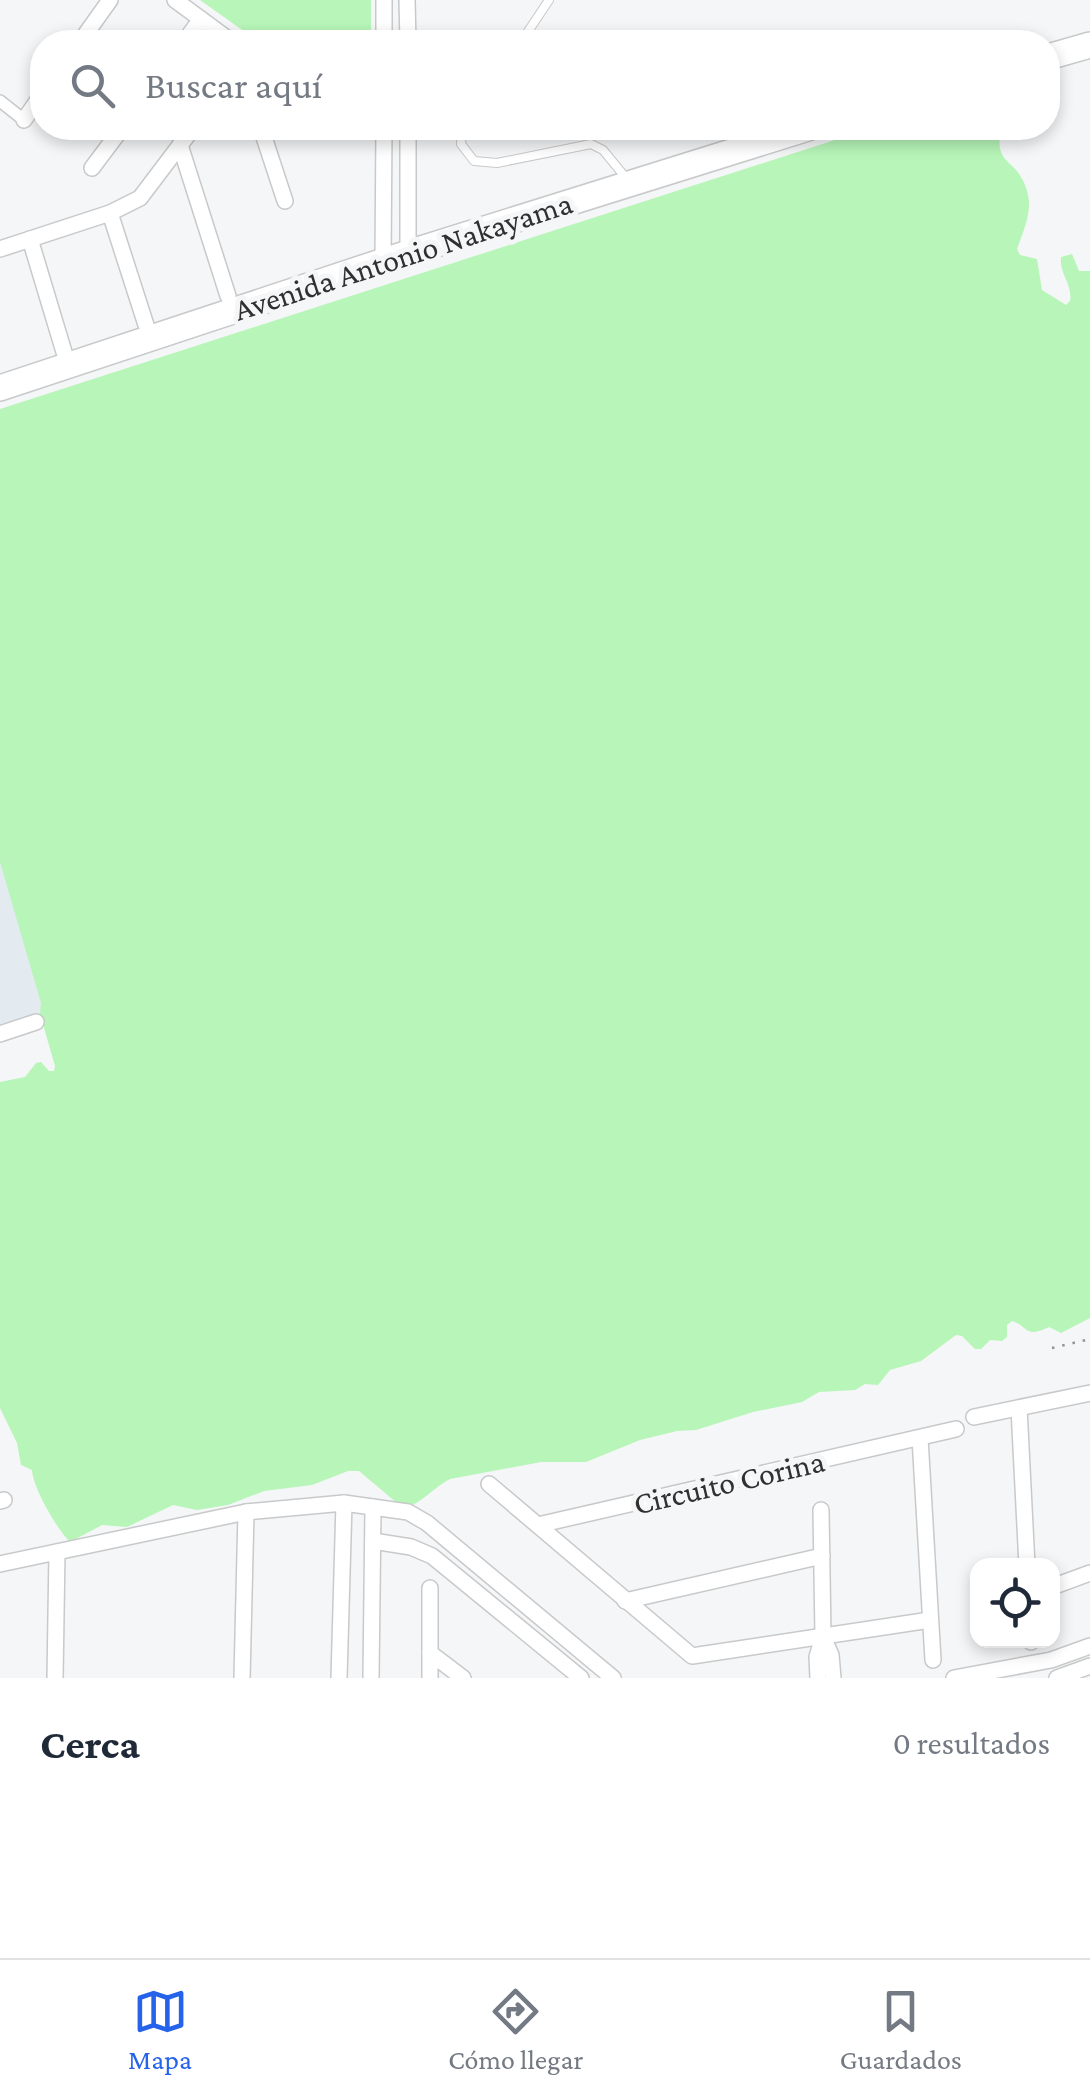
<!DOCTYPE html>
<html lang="es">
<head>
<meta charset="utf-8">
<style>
  body { margin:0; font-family:"Crimson Pro",serif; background:#f6f6f7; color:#1f2937 }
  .controls { position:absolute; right:30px; bottom:30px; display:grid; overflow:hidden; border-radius:20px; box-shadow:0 5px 15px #0003 }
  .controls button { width:90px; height:90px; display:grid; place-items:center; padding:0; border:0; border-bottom:2px solid #e0e1e3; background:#fff; color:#1f2937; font:50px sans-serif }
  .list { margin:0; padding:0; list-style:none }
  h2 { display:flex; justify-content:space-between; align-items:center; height:130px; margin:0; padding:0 40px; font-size:42px }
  h2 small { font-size:32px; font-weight:400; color:#747a83 }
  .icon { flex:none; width:55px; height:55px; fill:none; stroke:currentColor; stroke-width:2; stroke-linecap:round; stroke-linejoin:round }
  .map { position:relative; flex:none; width:1090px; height:1678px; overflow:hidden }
  .search { position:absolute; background:#fff; box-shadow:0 5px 15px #0003; left:30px; right:30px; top:30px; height:110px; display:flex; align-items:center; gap:25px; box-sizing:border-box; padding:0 35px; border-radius:40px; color:#747a83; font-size:38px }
  .sheet { height:280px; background:#fff }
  nav { display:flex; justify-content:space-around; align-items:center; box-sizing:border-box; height:140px; border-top:2px solid #e0e1e3; background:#fff; font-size:28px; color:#747a83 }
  nav a { display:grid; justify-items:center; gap:5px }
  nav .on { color:#2563eb }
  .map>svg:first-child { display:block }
</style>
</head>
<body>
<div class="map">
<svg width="1090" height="1678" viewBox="0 0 1090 1678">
  <rect width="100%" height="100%" fill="#f5f6f7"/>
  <polygon fill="#e3ebf1" points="0,861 48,1019 0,1034"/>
  <g fill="#b7f5b8">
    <polygon points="200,0 371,0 371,42 259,42"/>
    <path d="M 872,128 L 998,128 C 1001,136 998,144 1001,152 C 1003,159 1012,165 1017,171 C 1038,200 1027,221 1017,249 L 1020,255 L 1037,259 L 1042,290 L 1066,305 L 1070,301 C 1073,285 1059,274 1061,257 L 1072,254 L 1079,271 L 1090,271 L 1090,1318 L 1061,1333 L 1049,1327 C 1024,1339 1029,1326 1012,1321 L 1007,1325 L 1007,1337 L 1002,1341 L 990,1340 L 981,1349 L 975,1349 L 962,1336 L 956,1335 L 921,1361 L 890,1370 L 878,1385 L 865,1384 L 855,1390 L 819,1392 L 802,1402 L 753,1412 L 696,1430 L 677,1431 L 640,1440 L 586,1462 L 541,1462 L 450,1479 C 434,1487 424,1501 408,1507 L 397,1503 L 359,1471 L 348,1471 L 312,1485 L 264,1491 L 228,1505 L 197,1510 L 173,1505 L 127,1527 L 102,1525 L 70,1542 C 57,1529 33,1488 32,1470 L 21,1465 L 17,1443 L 0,1408 L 0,1082 L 25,1077 L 36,1063 L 41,1062 L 49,1071 L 54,1071 L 55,1066 L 40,1014 L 41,1003 L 0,862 L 0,409 Z"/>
  </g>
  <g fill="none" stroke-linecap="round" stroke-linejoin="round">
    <g stroke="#c8c9ca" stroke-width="10">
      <g id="service">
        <polyline points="521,42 549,0"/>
        <polyline points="462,128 461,144 474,161 497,163 591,144 603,150 626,178"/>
      </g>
    </g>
    <g stroke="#c8c9ca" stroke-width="14">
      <polyline id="pedestrian" points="0,101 24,120"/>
    </g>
    <g stroke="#c8c9ca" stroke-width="18">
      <g id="minor">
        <polyline points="175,0 232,42"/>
        <polyline points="384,0 384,42"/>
        <polyline points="407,0 408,42"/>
        <polyline points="80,42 110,0"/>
        <polyline points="184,42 201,19"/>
        <polyline points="24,120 42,94"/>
        <polyline points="261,128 285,201"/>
        <polyline points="408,128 408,253"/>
        <polyline points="180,145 228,296"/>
        <polyline points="92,168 122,128"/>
        <polyline points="110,213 146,325"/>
        <polyline points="30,239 64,352"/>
        <polyline points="0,249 110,213 140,198 193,128"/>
        <polyline points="383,262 384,128"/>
        <polyline points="0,1034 36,1022"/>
        <polyline points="1019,1408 1027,1566"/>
        <polyline points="974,1417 1090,1393"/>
        <polyline points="920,1438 933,1660"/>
        <polyline points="489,1484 692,1656 930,1620"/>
        <polyline points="0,1501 4,1500"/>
        <polyline points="538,1525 956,1429"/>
        <polyline points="373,1541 411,1547 432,1556 581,1678"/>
        <polyline points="0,1564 246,1512 344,1503 408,1512 427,1523 613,1678"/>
        <polyline points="1052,1587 1090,1573"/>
        <polyline points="625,1601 822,1556"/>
        <polyline points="823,1637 831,1655 833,1678"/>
        <polyline points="1030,1640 1031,1642"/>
        <polyline points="430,1653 463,1678"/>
        <polyline points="55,1678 57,1552"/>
        <polyline points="242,1678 246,1512"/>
        <polyline points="339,1678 344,1503"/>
        <polyline points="371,1678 373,1507"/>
        <polyline points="430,1678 430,1588"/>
        <polyline points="818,1678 817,1657 823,1637 821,1510"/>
        <polyline points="954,1678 1051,1660 1090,1646"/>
        <polyline points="1057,1678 1090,1666"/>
      </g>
    </g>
    <g stroke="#c8c9ca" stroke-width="28">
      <g id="primary">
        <polyline points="1048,57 1090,45"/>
        <polyline points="0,388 408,253 808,128"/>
      </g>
    </g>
    <polyline stroke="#939394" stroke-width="2.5" stroke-dasharray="2.5 8" stroke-linecap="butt" points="1052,1348 1090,1339"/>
    <use href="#service" stroke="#fff" stroke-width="8"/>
    <use href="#pedestrian" stroke="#fff" stroke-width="11"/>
    <use href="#minor" stroke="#fff" stroke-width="15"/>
    <use href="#primary" stroke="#fff" stroke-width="25"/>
  </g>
  <g text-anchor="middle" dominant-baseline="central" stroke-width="10" stroke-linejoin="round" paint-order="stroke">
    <g font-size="32" fill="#303030" stroke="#f5f6f7">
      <text transform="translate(403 256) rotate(-18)">Avenida Antonio Nakayama</text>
      <text transform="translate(729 1482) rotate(-13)">Circuito Corina</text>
    </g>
  </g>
</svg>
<div class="controls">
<button><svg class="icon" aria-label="locate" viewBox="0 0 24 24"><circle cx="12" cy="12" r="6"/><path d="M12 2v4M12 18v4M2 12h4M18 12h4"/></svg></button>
</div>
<div class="search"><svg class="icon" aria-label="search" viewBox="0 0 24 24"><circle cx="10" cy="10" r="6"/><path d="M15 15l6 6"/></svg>Buscar aquí</div>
</div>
<section class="sheet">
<h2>Cerca<small>0 resultados</small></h2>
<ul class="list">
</ul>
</section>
<nav>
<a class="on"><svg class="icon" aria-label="map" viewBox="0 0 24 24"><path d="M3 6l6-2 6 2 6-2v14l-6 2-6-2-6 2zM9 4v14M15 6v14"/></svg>Mapa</a>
<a><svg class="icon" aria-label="directions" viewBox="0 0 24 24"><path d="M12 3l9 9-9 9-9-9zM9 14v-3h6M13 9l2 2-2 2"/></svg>Cómo llegar</a>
<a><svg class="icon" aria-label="saved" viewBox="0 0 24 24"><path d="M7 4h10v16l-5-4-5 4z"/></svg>Guardados</a>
</nav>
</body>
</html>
